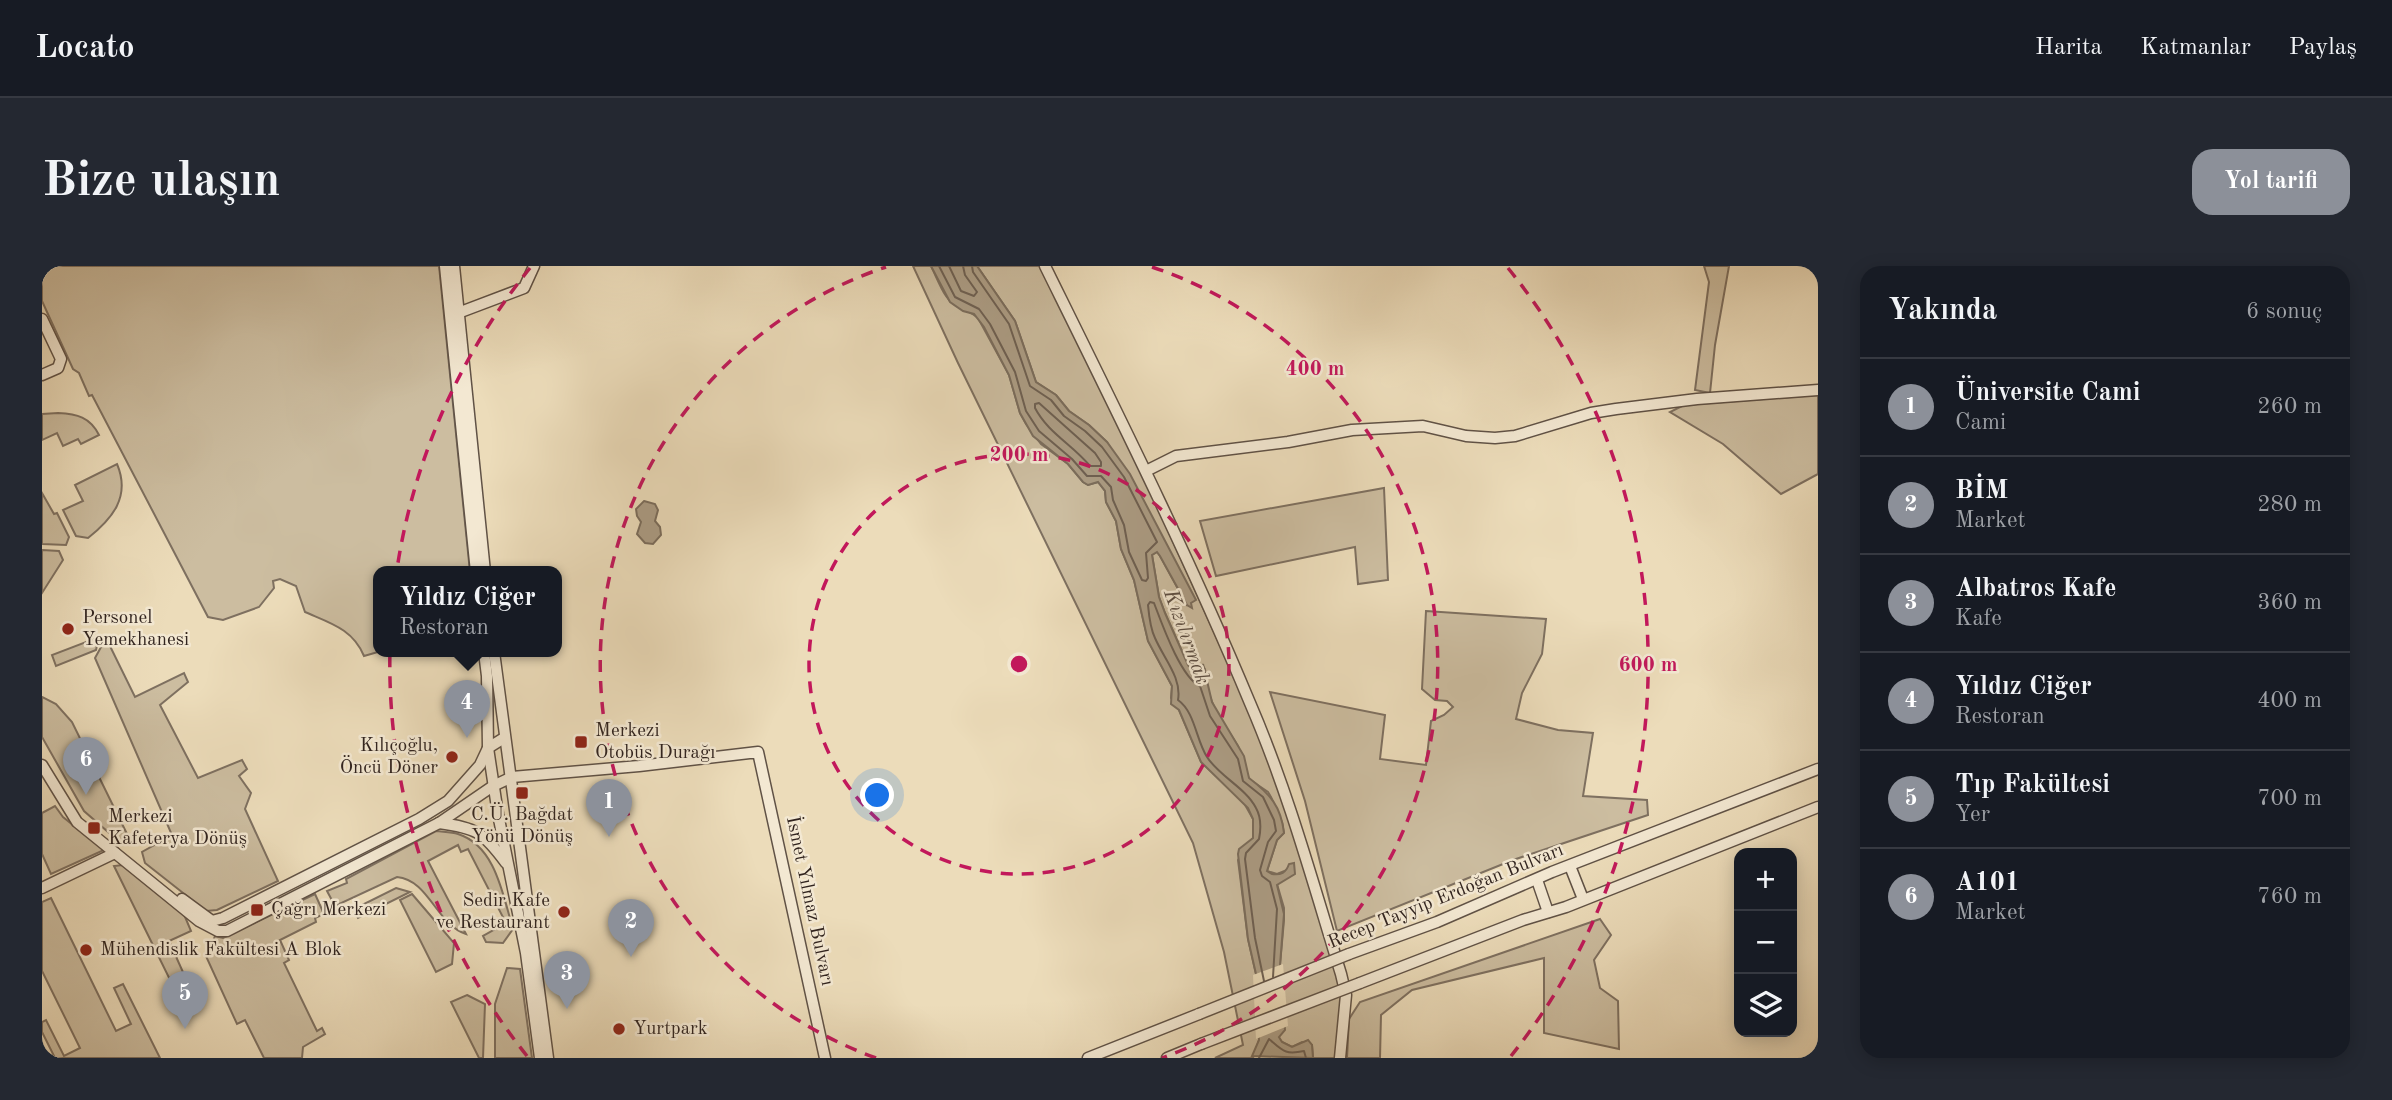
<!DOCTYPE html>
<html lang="tr">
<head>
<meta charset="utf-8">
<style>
  body { margin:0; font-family:"Old Standard TT",serif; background:#242831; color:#f1f3f6 }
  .controls { position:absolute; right:21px; bottom:21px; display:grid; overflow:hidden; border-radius:14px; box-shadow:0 4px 18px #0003 }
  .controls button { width:63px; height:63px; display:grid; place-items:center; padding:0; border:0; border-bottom:2px solid #363941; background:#171b24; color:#f1f3f6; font:35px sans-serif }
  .you { position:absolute; left:836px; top:530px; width:24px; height:24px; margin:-18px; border:5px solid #fff; border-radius:50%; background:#1a73e8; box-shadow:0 0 0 10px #1a73e833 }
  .badge { display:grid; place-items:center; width:46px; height:46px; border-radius:50%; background:#8c9099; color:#fff; font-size:23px; font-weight:700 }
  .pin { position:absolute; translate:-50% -58px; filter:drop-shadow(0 2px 4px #0008) }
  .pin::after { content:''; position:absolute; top:37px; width:24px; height:21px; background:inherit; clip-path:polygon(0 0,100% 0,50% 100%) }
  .popup { position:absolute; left:331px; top:300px; width:189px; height:91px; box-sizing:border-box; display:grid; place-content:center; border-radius:14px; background:#171b24; filter:drop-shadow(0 2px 5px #0005); font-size:23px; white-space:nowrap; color:#9ea1a6 }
  .popup b { font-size:26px; color:#f1f3f6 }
  .popup::after { content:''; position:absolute; left:50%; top:100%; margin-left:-14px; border:14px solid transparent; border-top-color:#171b24 }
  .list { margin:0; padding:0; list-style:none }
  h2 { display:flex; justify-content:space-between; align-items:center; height:91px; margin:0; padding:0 28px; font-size:30px }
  h2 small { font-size:23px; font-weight:400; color:#9ea1a6 }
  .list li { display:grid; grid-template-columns:46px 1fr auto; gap:21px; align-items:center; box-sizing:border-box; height:98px; padding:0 28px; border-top:2px solid #363941 }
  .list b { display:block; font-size:26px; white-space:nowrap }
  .list p { margin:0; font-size:23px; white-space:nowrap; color:#9ea1a6 }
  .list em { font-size:23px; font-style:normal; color:#9ea1a6 }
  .icon { flex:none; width:38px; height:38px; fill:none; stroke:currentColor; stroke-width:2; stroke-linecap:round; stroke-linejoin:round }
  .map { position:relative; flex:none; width:1776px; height:792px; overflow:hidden; border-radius:21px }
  header { display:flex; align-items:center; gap:42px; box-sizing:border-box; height:98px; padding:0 35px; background:#171b24; border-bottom:2px solid #363941 }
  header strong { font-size:33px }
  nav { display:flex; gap:38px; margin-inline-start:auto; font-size:24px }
  .intro { display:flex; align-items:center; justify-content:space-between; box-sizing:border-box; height:168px; padding:0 42px }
  h1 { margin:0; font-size:49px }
  .button { padding:18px 32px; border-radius:21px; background:#8c9099; color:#fff; font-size:24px; font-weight:700 }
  main { display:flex; gap:42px; padding:0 42px }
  aside { flex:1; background:#171b24; border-radius:21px; box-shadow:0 4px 18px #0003 }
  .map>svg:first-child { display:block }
</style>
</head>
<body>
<header>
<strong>Locato</strong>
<nav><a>Harita</a><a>Katmanlar</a><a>Paylaş</a></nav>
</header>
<div class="intro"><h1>Bize ulaşın</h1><a class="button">Yol tarifi</a></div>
<main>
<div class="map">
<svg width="1776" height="792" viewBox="0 0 1776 792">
  <rect width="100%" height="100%" fill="#ecdcba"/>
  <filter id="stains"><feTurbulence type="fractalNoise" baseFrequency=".00286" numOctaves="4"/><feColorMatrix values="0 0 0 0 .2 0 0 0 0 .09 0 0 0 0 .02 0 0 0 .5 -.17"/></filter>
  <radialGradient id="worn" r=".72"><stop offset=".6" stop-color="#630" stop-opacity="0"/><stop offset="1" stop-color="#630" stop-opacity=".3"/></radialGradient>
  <g fill="#ccbda0" stroke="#7e7060" stroke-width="2">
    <path d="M 0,0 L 397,0 L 428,306 L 336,306 L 336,386 L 322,390 C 311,363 288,357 263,346 L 254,320 L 238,313 L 231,315 L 232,322 L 217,341 L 181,354 L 166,351 L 50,129 L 47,130 L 37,107 L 31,103 L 0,35 Z"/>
    <path d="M 871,0 L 889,0 C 894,10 898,21 904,30 C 912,43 927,43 936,52 L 967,109 L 978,147 L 984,158 L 999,178 L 1026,198 L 1041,216 L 1046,219 L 1056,216 L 1063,225 L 1064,236 L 1074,255 L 1079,283 L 1092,314 L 1106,375 L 1130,420 L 1129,432 L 1137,444 L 1159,496 L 1202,537 L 1211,553 L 1211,572 L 1196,594 L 1206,673 L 1214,708 L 1217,774 L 1211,792 L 1173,792 L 1201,779 L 1182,686 L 1151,577 L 916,97 Z"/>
    <polygon points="935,0 998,0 1100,207 1205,439 1253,567 1295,709 1300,729 1294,792 1271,792 1270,779 1260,776 1250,781 1240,776 1236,771 1242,759 1238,699 1242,654 1242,642 1235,618 1245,604 1235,608 1225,605 1235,574 1242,567 1240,556 1229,531 1226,526 1207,513 1196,480 1174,446 1166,425 1163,403 1161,400 1160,409 1156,412 1146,399 1123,347 1117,331 1110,289 1115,286 1118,290 1145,339 1153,334 1065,176 1047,159 1027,145 1014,129 994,116 973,55"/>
    <polygon points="1662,0 1687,0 1673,79 1668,127 1653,124 1667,16"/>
    <polygon points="1776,129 1776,208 1739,228 1681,178 1628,146 1642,139"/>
    <path d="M 16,147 C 35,148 48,151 57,169 L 39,178 L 36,173 L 21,180 L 15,167 L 0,174 L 0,148 Z"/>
    <path d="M 75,198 C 89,231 70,253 46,272 L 34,270 L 21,244 L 41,235 L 33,219 Z"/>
    <polygon points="1342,222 1346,314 1316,318 1313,281 1174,310 1158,255"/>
    <polygon points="0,227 12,248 15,247 27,271 24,279 0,278"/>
    <polygon points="0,284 17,285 21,294 0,327"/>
    <polygon points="1384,345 1504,353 1500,388 1480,427 1474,453 1516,464 1551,467 1541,530 1605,534 1606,549 1471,594 1295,665 1263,535 1228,426 1343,449 1338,493 1384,499 1389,455 1402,449 1411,441 1405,435 1393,434 1380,423"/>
    <polygon points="57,371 54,384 14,400 10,389"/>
    <polygon points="64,372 93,431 142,407 146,416 118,439 156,512 200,494 205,503 197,510 209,527 203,543 236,615 175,644 164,645 103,597 100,586 130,569 53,392"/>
    <polygon points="0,431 14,438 30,456 86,570 85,577 81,579 42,545 0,471"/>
    <polygon points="13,540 21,551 62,584 9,608 0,588 0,547"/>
    <path d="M 394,565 C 401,566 409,566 416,568 C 454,580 461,630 471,663 L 461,677 L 444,676 L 441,670 L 464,657 L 426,583 L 419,586 L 416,579 L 386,595 L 424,668 C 394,658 387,614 355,611 L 293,640 L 285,625 L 305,617 L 304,613 Z"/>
    <polygon points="81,599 141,646 149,665 127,675 149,724 136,730 72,600"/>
    <polygon points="354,622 368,626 316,652 312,643"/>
    <polygon points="273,628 282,648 273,652 274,656 238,674 247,694 242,697 273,761 275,765 280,762 283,768 261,781 260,792 222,792 203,754 195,758 163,688 167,686 173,670 181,672"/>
    <polygon points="370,628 412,677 410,698 394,706 358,634"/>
    <polygon points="9,632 74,765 89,758 72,722 81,718 118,792 13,792 0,766 0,756 4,754 22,790 38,782 0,705 0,636"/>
    <polygon points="1558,653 1569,669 1552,694 1558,722 1576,735 1577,783 1502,767 1502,692 1370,724 1339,749 1338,792 1305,792 1307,753 1318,736"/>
    <polygon points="465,702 478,703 490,792 453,792 453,738"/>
    <polygon points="425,729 443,738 441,792 437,792 409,736"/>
  </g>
  <g fill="#ac9d85" stroke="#7b6d5c" stroke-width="2">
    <path d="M 889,0 L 935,0 L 973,55 L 994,116 L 1014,129 L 1027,145 L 1047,159 L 1065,176 L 1088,208 L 1154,334 L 1149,337 L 1150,342 L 1145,339 L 1118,290 L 1115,286 L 1110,289 L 1117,331 L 1123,347 L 1146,399 L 1156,412 L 1160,409 L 1161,398 L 1170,436 L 1202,490 L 1207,512 C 1228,528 1239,540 1242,567 L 1235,574 L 1225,605 L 1230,608 C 1239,609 1244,607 1247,598 L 1252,597 L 1253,608 L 1235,619 L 1242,648 L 1238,699 L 1243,764 L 1237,771 L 1240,776 L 1250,781 L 1266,774 L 1270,779 L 1271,792 L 1210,790 L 1217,774 L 1214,708 L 1206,673 L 1196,588 L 1197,583 L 1211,572 L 1211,553 L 1206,542 L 1159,496 L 1137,444 L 1129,438 L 1130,420 L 1106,375 L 1092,314 L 1079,283 L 1074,255 L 1064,236 L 1063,225 L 1056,216 L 1046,219 L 1041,216 L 1026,198 L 991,170 L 978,147 L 967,109 L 942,61 L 932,48 L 921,45 L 908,36 Z"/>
    <polygon points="602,235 613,238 616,244 613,255 618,261 619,269 611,278 603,277 595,268 599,256 595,250 594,243"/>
  </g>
  <polygon fill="#ecdcba" points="1241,698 1246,760 1214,773 1211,709"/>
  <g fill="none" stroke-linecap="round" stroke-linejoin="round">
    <g stroke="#6e6052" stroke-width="2">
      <polyline points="897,0 913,31 937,43 948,58 973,106 984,145 997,165 1030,193 1045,210 1059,210 1069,221 1071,234 1082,259 1087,286 1100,314 1104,315 1106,312 1104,287 1115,276 1082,211 1060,181 1043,165 1022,150 1009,134 988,120 967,58 931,6 930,0"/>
      <polyline points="907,0 919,25 932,30 935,26 923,9 921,0"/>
      <path d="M 997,137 L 1053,187 L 1059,196 L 1059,200 L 1048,200 C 1031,179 1006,167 993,142 L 993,138 Z"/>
      <path d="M 1222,715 L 1213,672 L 1203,593 L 1204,587 L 1217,573 C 1219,563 1219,551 1214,542 C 1204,522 1177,510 1165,491 C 1154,474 1153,446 1136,434 C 1140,412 1122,393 1113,372 C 1108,362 1107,350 1106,339 L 1108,336 L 1112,337 C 1120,358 1139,412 1158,420 L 1168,450 L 1196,493 L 1201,515 L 1221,531 L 1232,554 L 1234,565 L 1226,576 L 1218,604 L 1220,610 L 1228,616 L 1235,643 L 1231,711"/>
      <path d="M 1217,792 L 1227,773 C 1241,785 1243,789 1262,785 L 1264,792"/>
    </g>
    <g stroke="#605246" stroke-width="13">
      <g id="minor">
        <polyline points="403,0 434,306"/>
        <polyline points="412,0 443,306"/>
        <path d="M 1003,0 C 1074,144 1146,288 1208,437 C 1246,525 1271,617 1299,708 L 1304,729 L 1298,792"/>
        <polyline points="416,47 482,22 492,0"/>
        <polyline points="0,53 19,93 16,102 0,109"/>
        <polyline points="1104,205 1134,190 1246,176 1310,164 1381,160 1424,170 1453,172 1473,170 1549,147 1574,143 1655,133 1776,124"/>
        <polyline points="442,386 445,410 446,482 456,548 484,687 498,792"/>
        <polyline points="452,386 506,792"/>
        <polyline points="0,499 35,556 157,655 176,665 185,665 397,557 451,520 470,511 597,500 716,486 783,792"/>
        <path d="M 397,557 C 435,562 441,566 464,597"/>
        <polyline points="1528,600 1541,633"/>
        <polyline points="1495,614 1506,646"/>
        <polyline points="0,622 73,587"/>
        <polyline points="140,633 170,655 181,652 377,553 406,535 438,499 446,482 462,472"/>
        <polyline points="1307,688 1395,656 1510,606 1776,503"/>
        <polyline points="1318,717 1481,654 1524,641 1776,541"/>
        <polyline points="1046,792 1157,748"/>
        <polyline points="1125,792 1159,778"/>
      </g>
    </g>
    <use href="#minor" stroke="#f3e8d2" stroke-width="10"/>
    <g stroke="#605246" stroke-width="13" stroke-linecap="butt">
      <g id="minor-bridge">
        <polyline points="1157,748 1307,688"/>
        <polyline points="1159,778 1318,717"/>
      </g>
    </g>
    <use href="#minor-bridge" stroke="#f3e8d2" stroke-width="10"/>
  </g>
  <g fill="none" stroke="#c2185b" stroke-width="3.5" stroke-dasharray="12 9">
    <circle cx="977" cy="398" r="210"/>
    <path d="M834 792A419 419 0 0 1 844 1M1110 1A419 419 0 0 1 1120 792"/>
    <path d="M485 790A629 629 0 0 1 488 2M1466 2A629 629 0 0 1 1469 790"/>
  </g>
  <g fill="#8f2418" stroke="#f3e8d2" stroke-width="2.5">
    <circle cx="26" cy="363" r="7"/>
    <rect x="532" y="469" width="14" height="14" rx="3.5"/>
    <circle cx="410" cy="491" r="7"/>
    <rect x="473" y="520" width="14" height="14" rx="3.5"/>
    <rect x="45" y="555" width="14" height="14" rx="3.5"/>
    <rect x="208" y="637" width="14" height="14" rx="3.5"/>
    <circle cx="522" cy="646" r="7"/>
    <circle cx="44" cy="684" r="7"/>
    <circle cx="577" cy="763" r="7"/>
  </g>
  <g text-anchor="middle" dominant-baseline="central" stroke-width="5" stroke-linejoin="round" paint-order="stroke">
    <g font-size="19" fill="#31241f" stroke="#f3e8d2" text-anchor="start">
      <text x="40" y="352">Personel<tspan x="40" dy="22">Yemekhanesi</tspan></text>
      <text x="553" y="465">Merkezi<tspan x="553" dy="22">Otobüs Durağı</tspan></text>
      <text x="396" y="480" text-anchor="end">Kılıçoğlu,<tspan x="396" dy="22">Öncü Döner</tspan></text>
      <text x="480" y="549" text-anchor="middle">C.Ü. Bağdat<tspan x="480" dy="22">Yönü Dönüş</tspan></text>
      <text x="66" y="551">Merkezi<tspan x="66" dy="22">Kafeterya Dönüş</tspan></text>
      <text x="508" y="635" text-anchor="end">Sedir Kafe<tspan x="508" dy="22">ve Restaurant</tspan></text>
      <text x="229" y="644">Çağrı Merkezi</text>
      <text x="58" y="684">Mühendislik Fakültesi A Blok</text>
      <text x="591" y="763">Yurtpark</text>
    </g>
    <g font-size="19" fill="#31241f" stroke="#f3e8d2">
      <text transform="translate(1404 631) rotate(-22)">Recep Tayyip Erdoğan Bulvarı</text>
      <text transform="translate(767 635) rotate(78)">İsmet Yılmaz Bulvarı</text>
    </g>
    <g font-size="21" font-style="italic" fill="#5c4e43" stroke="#f3e8d2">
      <text transform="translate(1144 371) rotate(70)">Kızılırmak</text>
    </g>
  </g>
  <circle cx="977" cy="398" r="10" fill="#c2185b" stroke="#f3e8d2" stroke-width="3.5"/>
  <g font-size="21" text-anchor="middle" font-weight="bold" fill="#c2185b" stroke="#f3e8d2" stroke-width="5" stroke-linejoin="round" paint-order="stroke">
    <text x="1273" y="109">400 m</text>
    <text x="977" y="195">200 m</text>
    <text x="1606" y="405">600 m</text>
  </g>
  <rect width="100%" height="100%" filter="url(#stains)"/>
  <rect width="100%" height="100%" fill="url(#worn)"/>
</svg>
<div class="controls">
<button>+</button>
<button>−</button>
<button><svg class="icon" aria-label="layers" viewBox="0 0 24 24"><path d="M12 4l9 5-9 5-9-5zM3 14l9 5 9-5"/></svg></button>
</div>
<div class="you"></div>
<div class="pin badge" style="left:567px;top:571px">1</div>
<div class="pin badge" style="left:589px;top:691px">2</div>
<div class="pin badge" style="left:525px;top:743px">3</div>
<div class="pin badge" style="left:425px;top:472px">4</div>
<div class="popup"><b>Yıldız Ciğer</b>Restoran</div>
<div class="pin badge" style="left:143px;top:763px">5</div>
<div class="pin badge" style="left:44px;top:529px">6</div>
</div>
<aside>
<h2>Yakında<small>6 sonuç</small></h2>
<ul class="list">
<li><span class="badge">1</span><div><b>Üniversite Cami</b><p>Cami</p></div><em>260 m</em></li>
<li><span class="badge">2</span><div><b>BİM</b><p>Market</p></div><em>280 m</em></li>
<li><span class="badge">3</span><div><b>Albatros Kafe</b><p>Kafe</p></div><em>360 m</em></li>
<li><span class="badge">4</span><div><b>Yıldız Ciğer</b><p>Restoran</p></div><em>400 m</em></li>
<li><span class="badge">5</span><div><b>Tıp Fakültesi</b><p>Yer</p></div><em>700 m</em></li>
<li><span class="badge">6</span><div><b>A101</b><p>Market</p></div><em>760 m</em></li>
</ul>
</aside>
</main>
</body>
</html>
